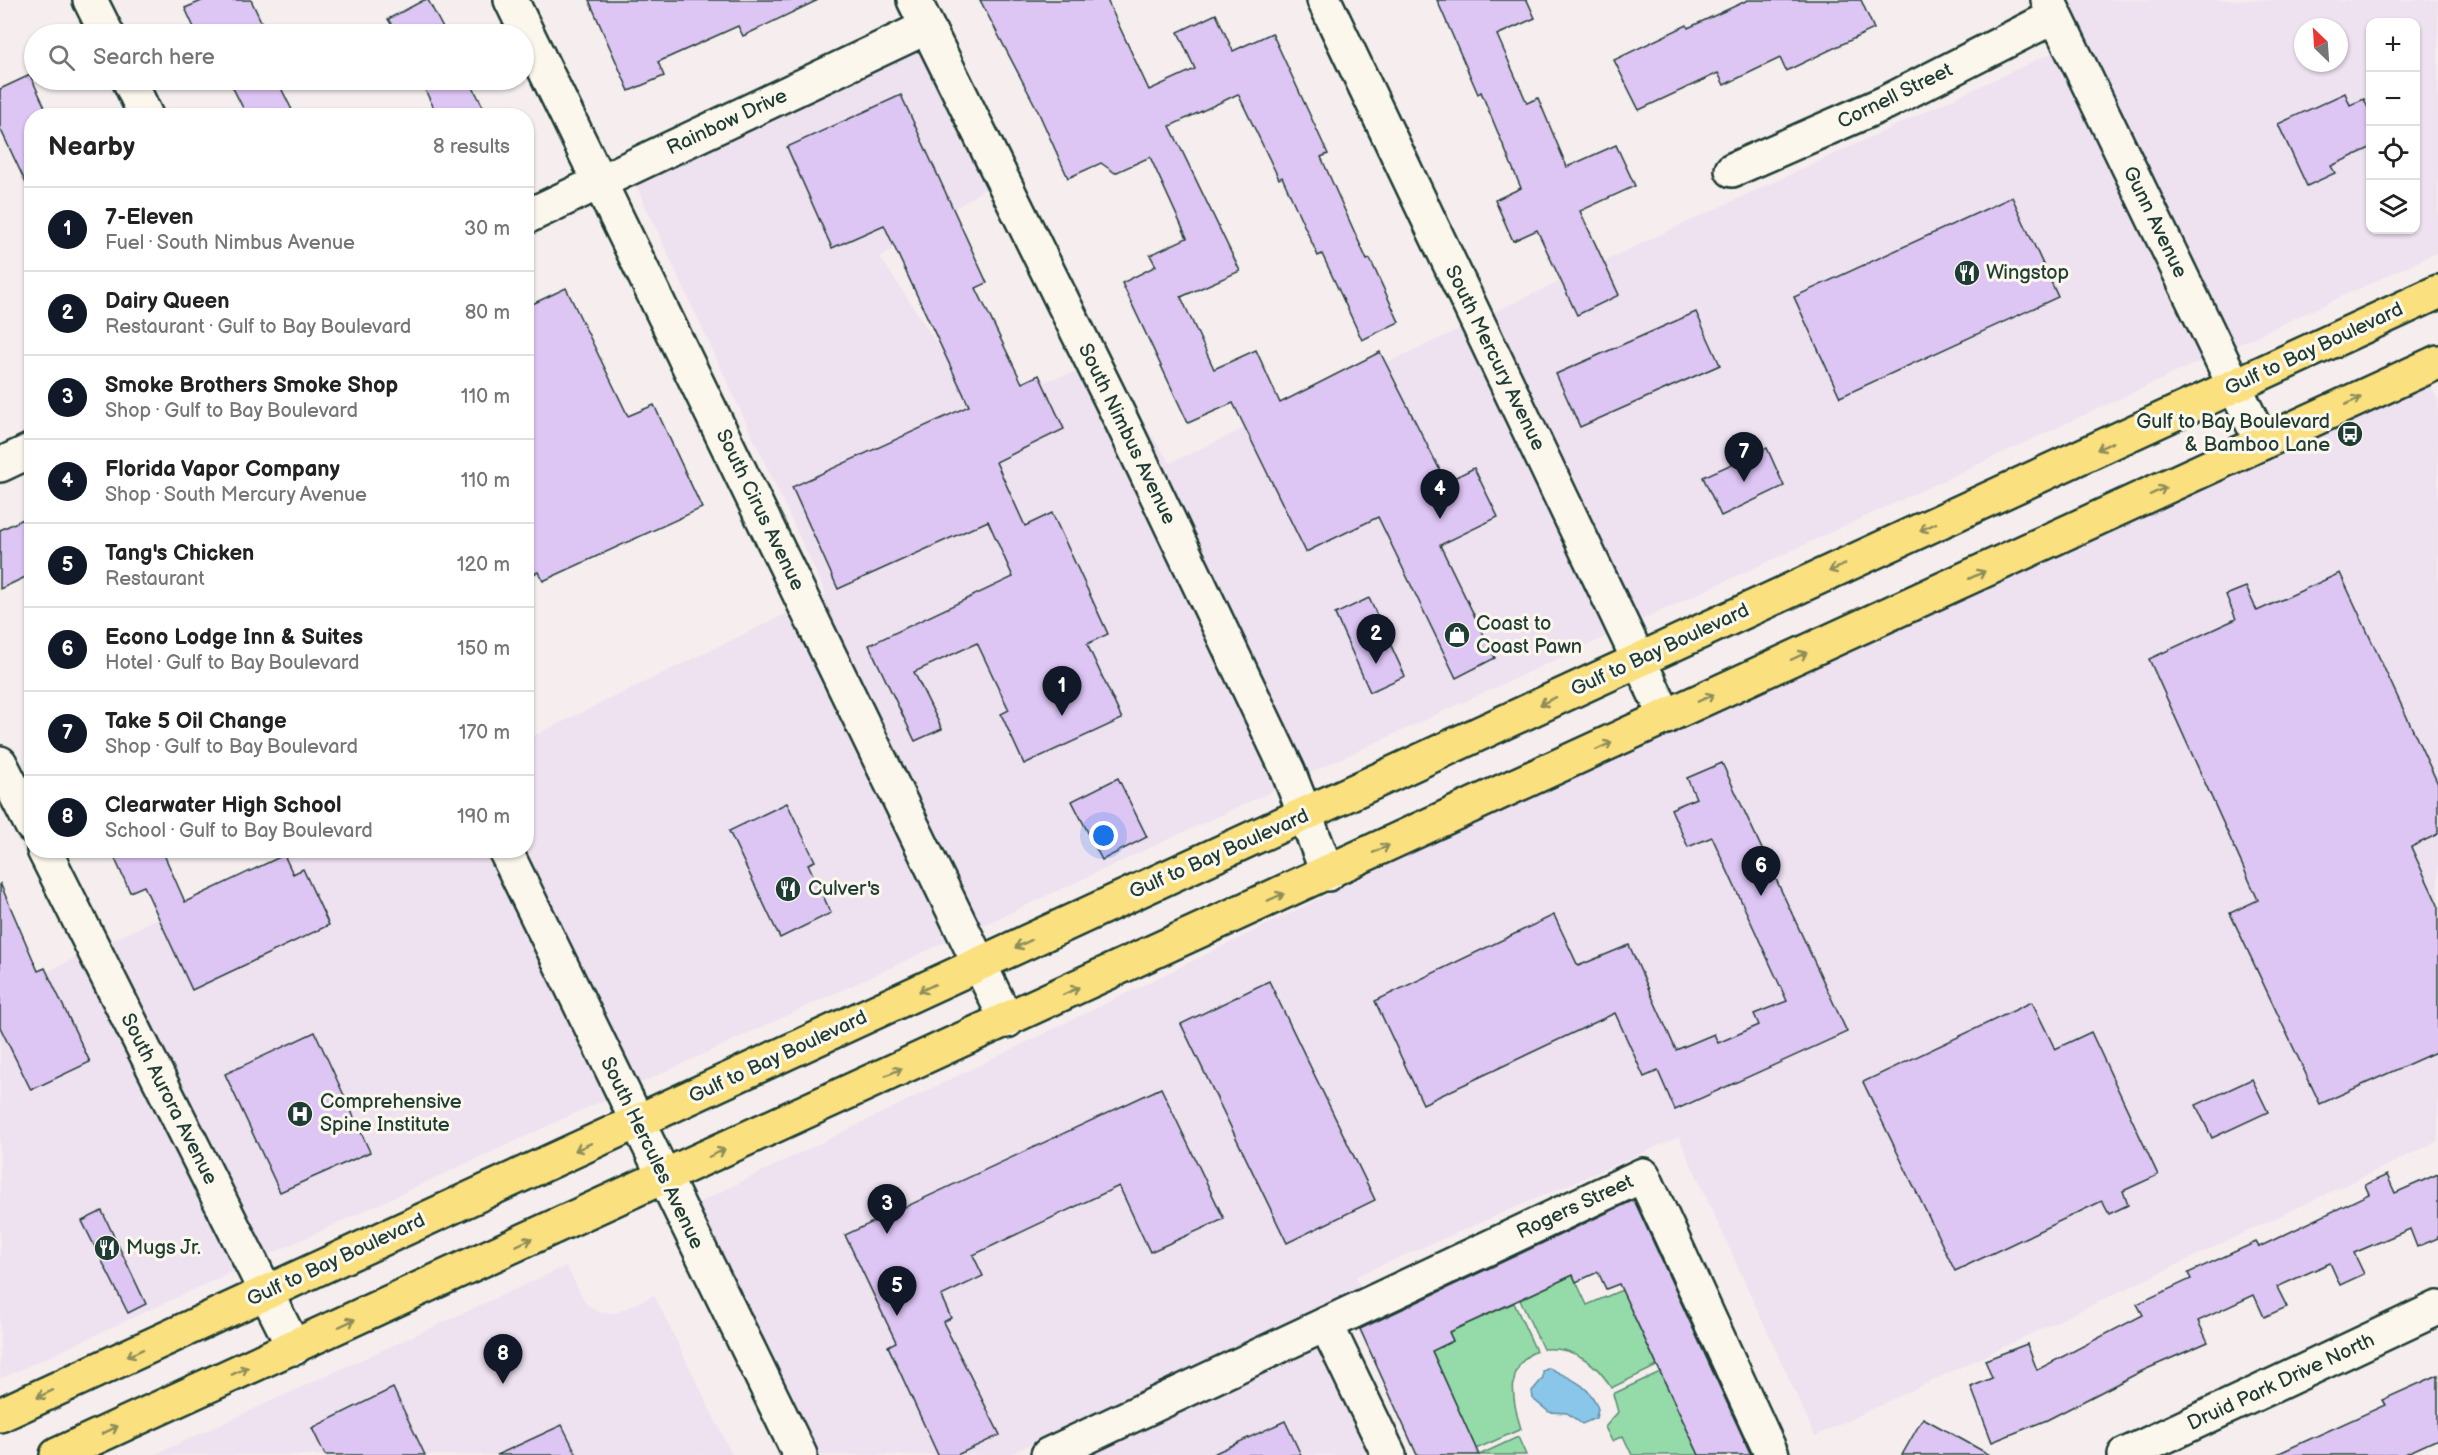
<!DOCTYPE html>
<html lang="en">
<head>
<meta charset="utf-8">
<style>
  body { margin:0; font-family:"Balsamiq Sans",sans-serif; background:#f6f6f6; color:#222 }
  .controls { position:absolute; right:18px; top:18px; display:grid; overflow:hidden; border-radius:12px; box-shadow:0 2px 4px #0004 }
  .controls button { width:54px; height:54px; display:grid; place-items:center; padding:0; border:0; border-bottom:2px solid #e0e0e0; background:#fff; color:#222; font:30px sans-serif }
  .compass { position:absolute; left:2294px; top:18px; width:54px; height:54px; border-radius:50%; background:#fff; box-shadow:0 2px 4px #0004; rotate:335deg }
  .you { position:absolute; left:1104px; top:836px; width:21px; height:21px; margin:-15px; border:4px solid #fff; border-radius:50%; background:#1a73e8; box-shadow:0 0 0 9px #1a73e833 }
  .badge { display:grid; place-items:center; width:39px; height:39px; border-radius:50%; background:#111827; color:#fff; font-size:20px; font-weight:700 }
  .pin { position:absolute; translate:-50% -50px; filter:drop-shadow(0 2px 3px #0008) }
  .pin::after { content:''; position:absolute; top:32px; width:21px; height:18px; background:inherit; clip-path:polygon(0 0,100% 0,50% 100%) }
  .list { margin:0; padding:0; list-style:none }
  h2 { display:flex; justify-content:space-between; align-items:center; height:78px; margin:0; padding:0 24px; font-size:26px }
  h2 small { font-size:20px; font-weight:400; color:#767676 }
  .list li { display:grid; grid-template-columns:39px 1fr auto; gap:18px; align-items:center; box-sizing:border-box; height:84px; padding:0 24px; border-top:2px solid #e0e0e0 }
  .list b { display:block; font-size:22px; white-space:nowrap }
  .list p { margin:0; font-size:20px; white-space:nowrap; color:#767676 }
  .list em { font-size:20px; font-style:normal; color:#767676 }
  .icon { flex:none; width:33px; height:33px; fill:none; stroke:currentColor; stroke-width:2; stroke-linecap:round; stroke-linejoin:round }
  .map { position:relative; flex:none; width:2438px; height:1455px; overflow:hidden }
  .search { position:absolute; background:#fff; box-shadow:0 2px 4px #0004; left:24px; top:24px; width:510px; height:66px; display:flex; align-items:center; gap:15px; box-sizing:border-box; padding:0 21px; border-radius:33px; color:#767676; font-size:22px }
  .panel { position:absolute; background:#fff; box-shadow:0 2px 4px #0004; left:24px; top:108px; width:510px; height:750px; border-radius:24px }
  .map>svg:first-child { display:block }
</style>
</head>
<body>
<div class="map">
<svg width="2438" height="1455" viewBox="0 0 2438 1455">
  <rect width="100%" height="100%" fill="#f5edee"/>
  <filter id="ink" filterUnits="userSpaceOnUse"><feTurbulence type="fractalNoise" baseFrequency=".0167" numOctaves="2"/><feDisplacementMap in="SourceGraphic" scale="12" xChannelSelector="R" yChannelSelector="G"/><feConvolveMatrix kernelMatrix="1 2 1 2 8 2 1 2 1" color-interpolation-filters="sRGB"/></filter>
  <g filter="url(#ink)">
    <g fill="#eee1f0" fill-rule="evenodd">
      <path d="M 2064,0 L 2438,0 L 2438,252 L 2232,347 ZM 2370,22 L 2416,22 L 2416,230 L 2370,230 ZM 2303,27 L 2339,27 L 2339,63 L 2303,63 Z"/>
      <polygon points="921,48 989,186 880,257 975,401 1080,371 1279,788 979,927 819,598 826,594 635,183"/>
      <polygon points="2056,51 2205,359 1637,622 1490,314"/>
      <polygon points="1464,327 1611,634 1305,775 1121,389 1170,463"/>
      <polygon points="2429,384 2438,400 2438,1141 1815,1436 1679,1137 1356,1276 1361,1289 1008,1455 817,1455 694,1205 1458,831"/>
      <polygon points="792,611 952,939 634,1086 521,851 526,850 527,739"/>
      <polygon points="298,851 488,851 608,1098 264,1257 107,943"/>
      <polygon points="80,956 238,1269 0,1379 0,995"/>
      <polygon points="566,1266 586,1304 600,1313 616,1313 654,1295 732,1455 154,1455"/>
      <polygon points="1320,1345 1372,1455 1087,1455 1154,1424"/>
    </g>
    <g fill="#94dba9" stroke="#5a8c6e" stroke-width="1.5">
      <path d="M 1573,1275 L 1587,1305 L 1622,1290 L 1657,1366 L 1611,1388 C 1598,1363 1572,1346 1543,1349 L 1520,1300 Z"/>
      <path d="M 1514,1303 L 1536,1351 C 1504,1366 1513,1403 1521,1429 L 1476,1449 L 1432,1351 L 1453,1341 L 1449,1332 Z"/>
      <polygon points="1660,1372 1699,1455 1632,1455 1623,1436 1612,1441 1605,1427 1618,1412 1613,1394"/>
      <polygon points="1518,1437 1526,1455 1479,1455"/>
    </g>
    <path fill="#8ac6ea" stroke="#5f8fa1" stroke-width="1.5" d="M 1549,1368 C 1569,1378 1590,1384 1598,1409 L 1596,1418 L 1582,1424 L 1567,1413 L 1549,1412 L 1533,1399 L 1532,1391 L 1543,1378 L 1543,1371 Z"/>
    <g fill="#ddc5f4" stroke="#1f3d34" stroke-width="1.5">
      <polygon points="204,0 251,0 267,34 197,34 185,8"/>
      <polygon points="424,0 428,0 446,34 397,34 388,19"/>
      <polygon points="589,0 818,0 743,36 738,26 658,62 664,76 629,91"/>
      <polygon points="980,0 1107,0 1149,90 1195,69 1178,32 1216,14 1233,51 1272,33 1328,154 1321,157 1367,260 1370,259 1399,322 1362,340 1322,254 1318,256 1282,177 1279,179 1238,94 1170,126 1240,271 1181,297 1214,369 1256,350 1280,403 1380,352 1446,482 1474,468 1498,517 1440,545 1495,658 1456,678 1378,517 1306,552 1233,403 1188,423 1122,283 1156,266 1150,255 1187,238 1150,157 1115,173 1101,163 1068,178 1037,109"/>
      <polygon points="1437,0 1527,0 1535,18 1497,35 1527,103 1538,98 1567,167 1616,145 1635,186 1580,211 1619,295 1577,315 1537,230 1513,241 1495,200 1521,188 1481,92 1478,94"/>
      <polygon points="1748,0 1861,0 1874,29 1786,71 1780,58 1724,85 1718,73 1639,110 1614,60 1687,25 1688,28"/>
      <polygon points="30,75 49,116 32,116 32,196 0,128 0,89"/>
      <polygon points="250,80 277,80 295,116 247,116 233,88"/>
      <polygon points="420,80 469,80 488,116 438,116"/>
      <polygon points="2345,93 2350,105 2364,99 2370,112 2370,148 2331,166 2335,173 2307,186 2278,124"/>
      <polygon points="901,95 987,283 976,288 1022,383 1039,375 1064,429 996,462 1025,526 1052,513 1108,634 1087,644 1122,719 1024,764 1001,714 1009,710 977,643 914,672 942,729 915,741 869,645 1013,577 988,521 838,589 792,487 969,406 884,225 832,248 787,147"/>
      <polygon points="2012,197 2058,297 1840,397 1794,297"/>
      <polygon points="566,288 628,416 654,405 702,508 543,581 538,572 526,577 526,307"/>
      <polygon points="1696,312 1720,365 1580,427 1556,374"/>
      <polygon points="1767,448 1784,486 1721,516 1703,477"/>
      <polygon points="32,515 32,574 0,589 0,530"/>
      <polygon points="2340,573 2438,784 2438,834 2411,847 2438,905 2438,1051 2320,1104 2230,913 2258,900 2149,659 2236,619 2226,595 2246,587 2257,611"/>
      <polygon points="1369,598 1405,676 1370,692 1335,614"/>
      <polygon points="1722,763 1847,1032 1675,1110 1658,1071 1644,1077 1615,1013 1423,1104 1375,1001 1554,915 1578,966 1629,945 1676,1050 1714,1034 1718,1043 1759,1025 1754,1014 1787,1001 1712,837 1688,847 1671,809 1696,798 1687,778"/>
      <polygon points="1118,778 1147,837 1102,860 1072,801"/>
      <polygon points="787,803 815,861 808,864 831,913 780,938 729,831"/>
      <polygon points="111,850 162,850 185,902 284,855 293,874 303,869 329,925 192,990 144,886 130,892"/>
      <polygon points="0,883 38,971 45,968 90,1062 31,1090 0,1027"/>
      <polygon points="1269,981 1375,1200 1287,1243 1181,1024"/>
      <polygon points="2032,1002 2055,1049 2091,1032 2158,1175 2123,1191 2128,1205 2109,1214 2102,1201 1955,1271 1863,1082"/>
      <polygon points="315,1032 370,1152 280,1192 225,1074"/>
      <polygon points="2252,1079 2268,1112 2212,1138 2196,1105"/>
      <polygon points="1161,1088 1224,1219 1150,1252 1119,1186 973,1255 983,1276 941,1296 951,1318 943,1322 1000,1435 957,1455 938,1455 888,1346 896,1342 845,1235"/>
      <polygon points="2438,1174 2438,1238 2417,1247 2410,1229 2354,1253 2364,1274 2340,1285 2330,1263 2277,1287 2287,1307 2264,1317 2254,1295 2198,1321 2208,1342 2142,1371 2047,1420 1992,1442 1971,1387 1992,1378 1985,1360 2027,1344 2037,1370 2143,1315 2137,1304 2191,1279 2188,1273 2256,1242 2259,1247 2369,1194 2365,1185 2387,1175 2395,1193"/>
      <polygon points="1634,1200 1751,1455 1699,1455 1619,1284 1606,1289 1598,1272 1576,1282 1573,1275 1449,1332 1453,1341 1432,1351 1479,1455 1417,1455 1360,1329"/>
      <polygon points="102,1211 146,1304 128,1313 82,1221"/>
      <polygon points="2438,1375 2438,1439 2403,1455 2275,1455 2385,1405 2382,1400"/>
      <polygon points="393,1388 425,1455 325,1455 312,1428"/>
      <polygon points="1923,1418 1990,1455 1902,1455"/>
      <polygon points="1285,1421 1301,1455 1211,1455"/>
      <polygon points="562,1425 577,1455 497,1455"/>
    </g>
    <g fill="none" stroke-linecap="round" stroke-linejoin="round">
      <g stroke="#1f3d34" stroke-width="38">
        <g id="street">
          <polyline points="511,0 1007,1021"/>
          <polyline points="914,0 1122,422 1288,771 1328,874"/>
          <polyline points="1324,0 1666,717"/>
          <polyline points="2048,0 2262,443"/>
          <polyline points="1732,170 1885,103 2055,16"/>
          <polyline points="526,217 927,27"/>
          <polyline points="0,465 32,450"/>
          <polyline points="0,763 32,826"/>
          <polyline points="44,850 294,1348"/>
          <polyline points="1326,1324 1389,1455"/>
          <polyline points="1048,1455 1643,1175 1772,1455"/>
          <polyline points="2125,1455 2438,1308"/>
        </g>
      </g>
      <g stroke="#1f3d34" stroke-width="38">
        <g id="secondary">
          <polyline points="90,0 107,34"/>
          <polyline points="129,80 146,116"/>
          <polyline points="505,850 800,1455"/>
        </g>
      </g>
      <g stroke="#1f3d34" stroke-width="38">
        <g id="primary">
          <polyline points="0,1415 2438,292"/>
          <polyline points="57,1455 2438,362"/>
        </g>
      </g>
      <use href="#street" stroke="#fbf7ec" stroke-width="33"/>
      <use href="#secondary" stroke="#fbf7ec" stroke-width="33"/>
      <use href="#primary" stroke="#fbe080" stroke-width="33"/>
    </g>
    <defs><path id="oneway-shaft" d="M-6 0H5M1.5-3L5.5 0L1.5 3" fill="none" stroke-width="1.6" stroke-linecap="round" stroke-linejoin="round" transform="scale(1.5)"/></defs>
    <g stroke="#8d8e5a">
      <use href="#oneway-shaft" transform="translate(2353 401) rotate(-25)"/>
      <use href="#oneway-shaft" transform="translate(2105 446) rotate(155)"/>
      <use href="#oneway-shaft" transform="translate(2158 491) rotate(-25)"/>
      <use href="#oneway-shaft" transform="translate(1928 527) rotate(155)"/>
      <use href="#oneway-shaft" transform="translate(1837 568) rotate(156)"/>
      <use href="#oneway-shaft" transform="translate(1977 575) rotate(-25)"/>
      <use href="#oneway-shaft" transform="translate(1799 656) rotate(-25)"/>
      <use href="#oneway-shaft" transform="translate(1706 698) rotate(-24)"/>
      <use href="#oneway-shaft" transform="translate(1548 701) rotate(155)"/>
      <use href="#oneway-shaft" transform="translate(1604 746) rotate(-25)"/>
      <use href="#oneway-shaft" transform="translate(1381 849) rotate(-25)"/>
      <use href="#oneway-shaft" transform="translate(1276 897) rotate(-24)"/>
      <use href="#oneway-shaft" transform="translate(1023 944) rotate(155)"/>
      <use href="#oneway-shaft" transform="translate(927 988) rotate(155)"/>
      <use href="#oneway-shaft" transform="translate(1071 991) rotate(-25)"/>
      <use href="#oneway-shaft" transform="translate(894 1072) rotate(-24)"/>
      <use href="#oneway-shaft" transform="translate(583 1147) rotate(155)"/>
      <use href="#oneway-shaft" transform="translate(717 1153) rotate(-25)"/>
      <use href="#oneway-shaft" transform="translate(524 1242) rotate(-25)"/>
      <use href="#oneway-shaft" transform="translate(347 1323) rotate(-25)"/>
      <use href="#oneway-shaft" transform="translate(135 1353) rotate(155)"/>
      <use href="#oneway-shaft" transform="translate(240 1371) rotate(-24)"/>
      <use href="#oneway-shaft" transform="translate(45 1394) rotate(155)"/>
      <use href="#oneway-shaft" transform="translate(110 1430) rotate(-25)"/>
    </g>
  </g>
  <defs>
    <g id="restaurant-disc" transform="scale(1.35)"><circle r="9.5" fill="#1f3d34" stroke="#fbf7ec"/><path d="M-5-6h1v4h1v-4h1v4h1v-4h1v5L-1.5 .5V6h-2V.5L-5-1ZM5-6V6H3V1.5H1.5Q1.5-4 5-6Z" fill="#fff"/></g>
    <g id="bus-disc" transform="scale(1.35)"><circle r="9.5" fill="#1f3d34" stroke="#fbf7ec"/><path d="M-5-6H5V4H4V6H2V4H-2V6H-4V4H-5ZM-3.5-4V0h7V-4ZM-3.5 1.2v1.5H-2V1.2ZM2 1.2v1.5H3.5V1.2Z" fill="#fff"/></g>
    <g id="shop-disc" transform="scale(1.35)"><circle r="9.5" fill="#1f3d34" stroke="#fbf7ec"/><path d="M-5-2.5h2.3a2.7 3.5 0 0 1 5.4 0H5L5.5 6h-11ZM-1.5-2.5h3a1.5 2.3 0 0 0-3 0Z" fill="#fff"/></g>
    <g id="hospital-disc" transform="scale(1.35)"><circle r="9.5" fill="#1f3d34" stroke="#fbf7ec"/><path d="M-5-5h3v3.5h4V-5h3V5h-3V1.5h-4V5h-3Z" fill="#fff"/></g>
  </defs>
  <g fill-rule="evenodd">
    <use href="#restaurant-disc" x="1967" y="273"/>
    <use href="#bus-disc" x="2350" y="434"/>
    <use href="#shop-disc" x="1457" y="635"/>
    <use href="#restaurant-disc" x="788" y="889"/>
    <use href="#hospital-disc" x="300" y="1114"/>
    <use href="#restaurant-disc" x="107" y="1248"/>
  </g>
  <g text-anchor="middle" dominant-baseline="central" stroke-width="6" stroke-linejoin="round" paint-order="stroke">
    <g font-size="20" fill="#1f3d34" stroke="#fbf7ec">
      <text transform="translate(1895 96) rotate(-26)">Cornell Street</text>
      <text transform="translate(727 122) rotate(-25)">Rainbow Drive</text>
      <text transform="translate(2155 222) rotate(64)">Gunn Avenue</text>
      <text transform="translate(2314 349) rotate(-25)">Gulf to Bay Boulevard</text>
      <text transform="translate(1495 358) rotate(64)">South Mercury Avenue</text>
      <text transform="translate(1127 434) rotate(64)">South Nimbus Avenue</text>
      <text transform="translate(760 510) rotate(64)">South Cirus Avenue</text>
      <text transform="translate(1660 650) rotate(-25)">Gulf to Bay Boulevard</text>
      <text transform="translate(1219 854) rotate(-24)">Gulf to Bay Boulevard</text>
      <text transform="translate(778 1057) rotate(-25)">Gulf to Bay Boulevard</text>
      <text transform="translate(169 1099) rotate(63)">South Aurora Avenue</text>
      <text transform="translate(652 1153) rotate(64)">South Hercules Avenue</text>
      <text transform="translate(1575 1207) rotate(-25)">Rogers Street</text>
      <text transform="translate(336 1260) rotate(-25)">Gulf to Bay Boulevard</text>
      <text transform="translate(2281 1382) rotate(-25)">Druid Park Drive North</text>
    </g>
    <g font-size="20" fill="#1f3d34" stroke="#fbf7ec" text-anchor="start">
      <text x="1986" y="273">Wingstop</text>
      <text x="2330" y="422" text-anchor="end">Gulf to Bay Boulevard<tspan x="2330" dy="23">&amp; Bamboo Lane</tspan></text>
      <text x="1476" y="624">Coast to<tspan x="1476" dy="23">Coast Pawn</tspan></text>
      <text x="808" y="889">Culver's</text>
      <text x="320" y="1102">Comprehensive<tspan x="320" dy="23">Spine Institute</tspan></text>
      <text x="126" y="1248">Mugs Jr.</text>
    </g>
  </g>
</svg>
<div class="controls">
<button>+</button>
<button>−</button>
<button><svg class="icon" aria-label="locate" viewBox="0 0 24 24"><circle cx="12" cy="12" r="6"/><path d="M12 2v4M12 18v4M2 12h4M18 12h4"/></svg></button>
<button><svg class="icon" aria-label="layers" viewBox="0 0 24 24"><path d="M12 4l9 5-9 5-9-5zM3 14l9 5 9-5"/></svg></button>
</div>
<svg class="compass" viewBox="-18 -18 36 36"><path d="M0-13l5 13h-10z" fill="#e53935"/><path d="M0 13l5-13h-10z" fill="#767676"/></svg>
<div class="you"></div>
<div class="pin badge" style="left:1062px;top:716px">1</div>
<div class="pin badge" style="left:1376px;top:664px">2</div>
<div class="pin badge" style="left:887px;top:1234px">3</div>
<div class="pin badge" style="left:1440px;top:519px">4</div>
<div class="pin badge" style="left:897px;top:1316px">5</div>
<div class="pin badge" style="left:1761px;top:896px">6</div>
<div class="pin badge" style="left:1744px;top:482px">7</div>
<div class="pin badge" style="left:503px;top:1384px">8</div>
<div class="search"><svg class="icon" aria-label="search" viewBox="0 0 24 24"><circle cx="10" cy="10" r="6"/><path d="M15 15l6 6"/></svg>Search here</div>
<section class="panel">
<h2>Nearby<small>8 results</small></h2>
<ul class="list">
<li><span class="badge">1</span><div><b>7-Eleven</b><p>Fuel · South Nimbus Avenue</p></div><em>30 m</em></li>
<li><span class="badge">2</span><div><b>Dairy Queen</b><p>Restaurant · Gulf to Bay Boulevard</p></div><em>80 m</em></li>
<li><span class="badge">3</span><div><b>Smoke Brothers Smoke Shop</b><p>Shop · Gulf to Bay Boulevard</p></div><em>110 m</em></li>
<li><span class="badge">4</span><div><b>Florida Vapor Company</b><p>Shop · South Mercury Avenue</p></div><em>110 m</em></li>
<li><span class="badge">5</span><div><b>Tang's Chicken</b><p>Restaurant</p></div><em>120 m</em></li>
<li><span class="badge">6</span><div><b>Econo Lodge Inn &amp; Suites</b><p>Hotel · Gulf to Bay Boulevard</p></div><em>150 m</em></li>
<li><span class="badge">7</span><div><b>Take 5 Oil Change</b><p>Shop · Gulf to Bay Boulevard</p></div><em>170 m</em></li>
<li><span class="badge">8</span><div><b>Clearwater High School</b><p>School · Gulf to Bay Boulevard</p></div><em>190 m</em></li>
</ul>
</section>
</div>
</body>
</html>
